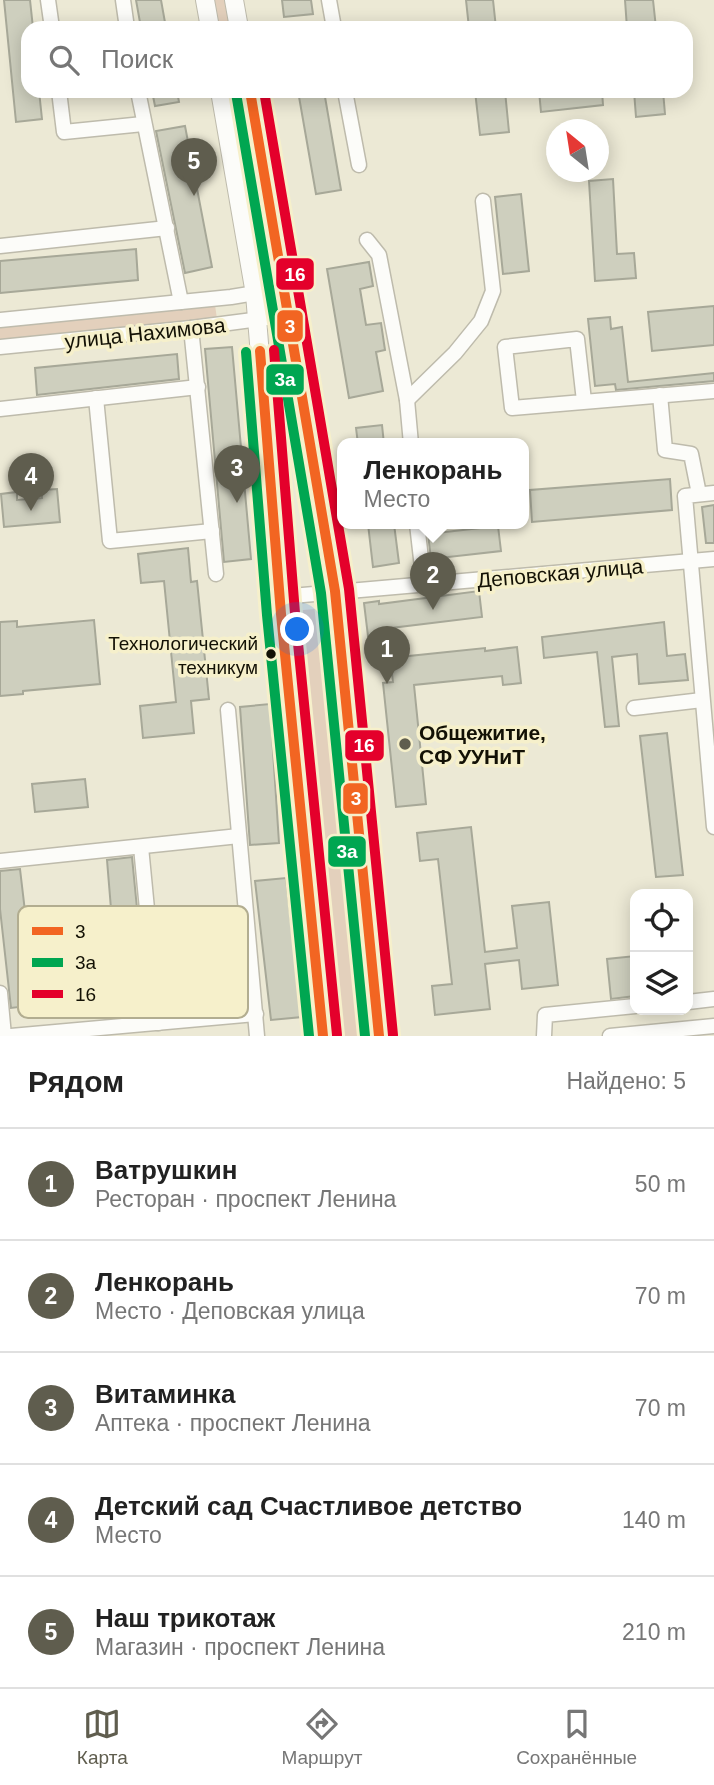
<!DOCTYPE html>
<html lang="ru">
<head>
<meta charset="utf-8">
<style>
  body { margin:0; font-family:Arial,sans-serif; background:#f2f2f2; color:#222 }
  .controls { position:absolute; right:21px; bottom:21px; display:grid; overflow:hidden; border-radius:14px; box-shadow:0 4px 18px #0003 }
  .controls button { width:63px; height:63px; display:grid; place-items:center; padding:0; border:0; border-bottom:2px solid #e0e0e0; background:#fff; color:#222; font:35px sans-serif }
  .compass { position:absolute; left:546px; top:119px; width:63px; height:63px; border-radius:50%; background:#fff; box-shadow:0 4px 18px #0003; rotate:330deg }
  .you { position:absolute; left:298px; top:630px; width:24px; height:24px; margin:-18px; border:5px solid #fff; border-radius:50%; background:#1a73e8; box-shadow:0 0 0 10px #1a73e833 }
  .badge { display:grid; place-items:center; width:46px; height:46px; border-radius:50%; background:#5f5d4e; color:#fff; font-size:23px; font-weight:700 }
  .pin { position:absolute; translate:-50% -58px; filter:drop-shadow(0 2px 4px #0008) }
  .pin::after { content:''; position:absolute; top:37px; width:24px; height:21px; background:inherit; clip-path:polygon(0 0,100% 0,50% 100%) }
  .popup { position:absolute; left:337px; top:438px; width:192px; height:91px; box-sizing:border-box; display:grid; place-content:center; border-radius:14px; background:#fff; filter:drop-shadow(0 2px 5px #0005); font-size:23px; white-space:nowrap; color:#767676 }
  .popup b { font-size:26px; color:#222 }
  .popup::after { content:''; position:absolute; left:50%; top:100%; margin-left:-14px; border:14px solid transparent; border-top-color:#fff }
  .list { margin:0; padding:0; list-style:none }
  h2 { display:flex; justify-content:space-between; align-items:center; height:91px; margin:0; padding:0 28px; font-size:30px }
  h2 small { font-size:23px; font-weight:400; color:#767676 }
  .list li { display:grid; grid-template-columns:46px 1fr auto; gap:21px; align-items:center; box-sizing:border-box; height:112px; padding:0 28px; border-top:2px solid #e0e0e0 }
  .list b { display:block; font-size:26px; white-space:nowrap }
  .list p { margin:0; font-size:23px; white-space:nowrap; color:#767676 }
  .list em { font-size:23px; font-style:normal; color:#767676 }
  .icon { flex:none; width:38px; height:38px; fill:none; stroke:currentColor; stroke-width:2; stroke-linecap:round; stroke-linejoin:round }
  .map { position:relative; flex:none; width:714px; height:1036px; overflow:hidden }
  .search { position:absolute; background:#fff; box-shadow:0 4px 18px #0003; left:21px; right:21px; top:21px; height:77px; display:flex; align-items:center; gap:18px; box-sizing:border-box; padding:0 24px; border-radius:21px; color:#767676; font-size:26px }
  .sheet { height:651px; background:#fff }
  nav { display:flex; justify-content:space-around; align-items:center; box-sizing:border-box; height:98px; border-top:2px solid #e0e0e0; background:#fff; font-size:19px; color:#767676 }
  nav a { display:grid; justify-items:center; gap:4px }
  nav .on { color:#5f5d4e }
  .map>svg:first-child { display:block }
</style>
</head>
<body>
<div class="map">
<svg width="714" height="1036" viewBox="0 0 714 1036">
  <rect width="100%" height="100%" fill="#ece9d5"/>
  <g fill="#e3d0bc">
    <polygon points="213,0 225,0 230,28 218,28"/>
    <polygon points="229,91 241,91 268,244 265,251 259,252 255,248"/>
    <polygon points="214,298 218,326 0,346 0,320"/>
    <polygon points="284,330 321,563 316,566 313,564 272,331"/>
    <polygon points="326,608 368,1028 361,1036 335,1036 330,1030 292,611"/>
  </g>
  <g fill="#cecfbe" stroke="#a7a898" stroke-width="2">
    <polygon points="4,0 30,0 33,28 28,28 28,91 39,91 42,119 16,122"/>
    <polygon points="136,0 161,0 166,28 141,28"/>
    <polygon points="282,0 311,0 313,14 284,17"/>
    <polygon points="466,0 493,0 496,28 469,28"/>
    <polygon points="625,0 653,0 656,28 627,28"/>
    <polygon points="152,91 177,91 179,102 155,106"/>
    <polygon points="298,91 324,91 341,190 316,194"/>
    <polygon points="475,91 505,91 509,132 480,135"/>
    <polygon points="539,91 602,91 603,105 541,112"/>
    <polygon points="634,91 663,91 665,114 636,117"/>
    <polygon points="185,126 212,267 185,273 156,131"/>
    <polygon points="613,179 617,254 634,253 636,278 595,281 589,181"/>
    <polygon points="521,194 529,271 503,274 495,197"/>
    <polygon points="136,249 138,280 0,293 0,261"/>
    <polygon points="369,262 373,286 360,289 366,325 381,323 385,350 376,352 383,391 349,398 327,269"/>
    <polygon points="714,306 714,345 652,351 648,312"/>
    <polygon points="610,317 611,329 622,327 628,382 714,373 714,381 616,390 615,384 595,386 588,319"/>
    <polygon points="232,347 251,559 224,562 205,349"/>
    <polygon points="177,354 179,379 37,395 35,368"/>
    <polygon points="382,425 384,444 358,444 356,428"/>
    <polygon points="670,479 672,510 532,522 530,490"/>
    <polygon points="57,489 60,522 4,527 1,494 17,492 17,500 42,498 42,490"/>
    <polygon points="714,505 714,543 706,543 702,507"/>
    <polygon points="368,524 394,524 399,563 373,567"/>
    <polygon points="498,526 501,551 431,559 428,534"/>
    <polygon points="188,548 191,582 197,581 209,699 191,701 194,733 143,738 140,706 176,702 164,581 141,583 138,554"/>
    <polygon points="479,591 482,617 383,629 383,634 368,636 364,603 379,601 379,604"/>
    <polygon points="94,620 100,684 23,691 23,694 0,696 0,622 17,621 17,627"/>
    <polygon points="664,622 667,656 685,654 688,680 639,684 637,654 612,657 619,726 605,727 597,652 544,658 542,637"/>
    <polygon points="517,647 521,683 503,685 502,676 414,685 426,804 396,807 383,683 393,682 390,658 485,648 485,651"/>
    <polygon points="270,704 279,843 250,845 240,707"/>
    <polygon points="667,733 683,875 656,877 640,736"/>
    <polygon points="85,779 88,807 35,812 32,784"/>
    <polygon points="471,827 485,952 517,948 512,906 549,902 558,985 522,989 519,960 485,964 490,1009 435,1015 432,986 452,984 438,859 420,861 417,833"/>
    <polygon points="132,857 145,991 118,994 107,860"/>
    <polygon points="20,869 36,1005 11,1008 0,909 0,871"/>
    <polygon points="286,878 302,1017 271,1020 255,881"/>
    <polygon points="635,956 635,996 611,999 607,959"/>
  </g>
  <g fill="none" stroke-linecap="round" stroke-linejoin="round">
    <g stroke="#bebbac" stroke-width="17">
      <g id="minor">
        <polyline points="48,0 52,28"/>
        <polyline points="123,0 127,28"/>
        <polyline points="329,0 334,28"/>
        <polyline points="59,91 64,132 143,124"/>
        <polyline points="138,91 181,302"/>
        <polyline points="345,91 359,165"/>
        <polyline points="367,240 379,255 407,400 411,444"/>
        <polyline points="0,246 167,228"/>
        <polyline points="0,320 231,297 285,288"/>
        <polyline points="191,328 216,574"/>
        <polyline points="0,347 191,328 290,315"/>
        <polyline points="660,395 665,450 691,454 699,494"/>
        <polyline points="96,398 110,541 212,531"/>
        <polyline points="407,400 455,353 481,321 493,291 483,201"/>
        <polyline points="584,401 577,339 505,347 512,408 714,391"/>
        <polyline points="0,409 198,387"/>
        <polyline points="714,493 685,496 714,827"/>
        <polyline points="417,524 424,585"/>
        <polyline points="280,597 714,559"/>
        <polyline points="634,708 702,700"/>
        <polyline points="228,710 257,1036"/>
        <polyline points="141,847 158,1023"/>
        <polyline points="0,861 239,836"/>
        <polyline points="0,993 4,1036"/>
        <polyline points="688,1002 714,999"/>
        <polyline points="11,1036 256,1014"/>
        <polyline points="544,1036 545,1015 635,1006"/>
        <polyline points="610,1036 714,1026"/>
      </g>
    </g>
    <g stroke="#bebbac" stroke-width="20">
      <g id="major">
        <polyline points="205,0 210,28"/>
        <polyline points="234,0 239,28"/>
        <polyline points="220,91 255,294 281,614 323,1036"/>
        <polyline points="250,91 335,591 379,1036"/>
      </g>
    </g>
    <use href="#minor" stroke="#fcfcf9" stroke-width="14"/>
    <use href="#major" stroke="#fcfcf9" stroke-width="18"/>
    <g stroke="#f6f0cb" stroke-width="16">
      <g id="bus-1">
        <polyline points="250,91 335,591 379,1036"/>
        <polyline points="260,351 281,614 323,1036"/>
      </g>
    </g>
    <g stroke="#f6f0cb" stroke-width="16">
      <g id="bus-2">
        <polyline points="236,93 321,593 365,1036"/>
        <polyline points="246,352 267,615 309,1036"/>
      </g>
    </g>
    <g stroke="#f6f0cb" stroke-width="16">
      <g id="bus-3">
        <polyline points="264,91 349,589 393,1035"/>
        <polyline points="274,350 295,613 337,1035"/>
      </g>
    </g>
    <use href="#bus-1" stroke="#f26522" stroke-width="10"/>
    <use href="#bus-2" stroke="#00a651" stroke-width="10"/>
    <use href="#bus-3" stroke="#e4002b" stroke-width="10"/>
  </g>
  <circle fill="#131105" stroke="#f6f0cb" stroke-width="2.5" cx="271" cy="654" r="6"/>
  <circle fill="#5f5d4e" stroke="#f6f0cb" stroke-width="2.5" cx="405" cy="744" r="7"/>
  <g text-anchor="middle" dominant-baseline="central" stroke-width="7" stroke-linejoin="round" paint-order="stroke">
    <g font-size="19" fill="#131105" stroke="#f6f0cb" text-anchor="end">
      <text x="258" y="643">Технологический<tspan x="258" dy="24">техникум</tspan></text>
    </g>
    <g font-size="21" fill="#131105" stroke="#f6f0cb">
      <text transform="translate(145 333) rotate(-6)">улица Нахимова</text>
      <text transform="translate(560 573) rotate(-5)">Деповская улица</text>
    </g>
    <g font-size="21" font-weight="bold" fill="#131105" stroke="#f6f0cb" text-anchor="start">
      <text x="419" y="732">Общежитие,<tspan x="419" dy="24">СФ УУНиТ</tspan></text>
    </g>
  </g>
  <rect x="18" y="906" width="230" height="112" rx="10" fill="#f6f0cb" stroke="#b2ad90" stroke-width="2"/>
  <rect x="32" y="927" width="31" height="8" fill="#f26522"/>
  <rect x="32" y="958" width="31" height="9" fill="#00a651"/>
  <rect x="32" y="990" width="31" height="8" fill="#e4002b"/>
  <g font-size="19" fill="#131105">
    <text x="75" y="938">3</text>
    <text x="75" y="969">3а</text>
    <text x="75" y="1001">16</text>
  </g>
  <g stroke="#f6f0cb" stroke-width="2.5">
    <rect x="275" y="257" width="40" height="34" rx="7" fill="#e4002b"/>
    <rect x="276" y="309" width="28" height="34" rx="7" fill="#f26522"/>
    <rect x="265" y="363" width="40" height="33" rx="7" fill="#00a651"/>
    <rect x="344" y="729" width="41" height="33" rx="7" fill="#e4002b"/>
    <rect x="342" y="782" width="27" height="33" rx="7" fill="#f26522"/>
    <rect x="327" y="835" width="40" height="33" rx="7" fill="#00a651"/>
  </g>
  <g font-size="19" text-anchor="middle" font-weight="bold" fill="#fff">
    <text x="295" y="281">16</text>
    <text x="290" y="333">3</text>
    <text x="285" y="386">3а</text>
    <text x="364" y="752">16</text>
    <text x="356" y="805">3</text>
    <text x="347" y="858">3а</text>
  </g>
</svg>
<div class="controls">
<button><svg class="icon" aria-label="locate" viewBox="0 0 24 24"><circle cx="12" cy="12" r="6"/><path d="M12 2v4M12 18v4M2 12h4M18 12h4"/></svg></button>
<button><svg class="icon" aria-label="layers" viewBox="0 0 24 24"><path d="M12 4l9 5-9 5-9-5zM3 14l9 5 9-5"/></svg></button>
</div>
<svg class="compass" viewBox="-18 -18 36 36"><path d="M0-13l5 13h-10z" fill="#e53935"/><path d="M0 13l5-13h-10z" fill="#767676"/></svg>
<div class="you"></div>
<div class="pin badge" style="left:387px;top:684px">1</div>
<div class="pin badge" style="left:433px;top:610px">2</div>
<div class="popup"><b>Ленкорань</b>Место</div>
<div class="pin badge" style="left:237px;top:503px">3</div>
<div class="pin badge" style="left:31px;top:511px">4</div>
<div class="pin badge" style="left:194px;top:196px">5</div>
<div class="search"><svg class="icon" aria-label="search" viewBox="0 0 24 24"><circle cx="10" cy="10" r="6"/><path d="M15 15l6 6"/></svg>Поиск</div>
</div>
<section class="sheet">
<h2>Рядом<small>Найдено: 5</small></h2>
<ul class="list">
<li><span class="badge">1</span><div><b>Ватрушкин</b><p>Ресторан · проспект Ленина</p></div><em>50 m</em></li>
<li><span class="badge">2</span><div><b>Ленкорань</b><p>Место · Деповская улица</p></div><em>70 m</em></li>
<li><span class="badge">3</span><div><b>Витаминка</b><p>Аптека · проспект Ленина</p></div><em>70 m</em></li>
<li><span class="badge">4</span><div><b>Детский сад Счастливое детство</b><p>Место</p></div><em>140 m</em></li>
<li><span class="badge">5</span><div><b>Наш трикотаж</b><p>Магазин · проспект Ленина</p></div><em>210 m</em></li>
</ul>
</section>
<nav>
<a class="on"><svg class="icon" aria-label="map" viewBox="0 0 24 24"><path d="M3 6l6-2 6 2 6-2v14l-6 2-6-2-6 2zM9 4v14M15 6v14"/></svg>Карта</a>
<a><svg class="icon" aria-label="directions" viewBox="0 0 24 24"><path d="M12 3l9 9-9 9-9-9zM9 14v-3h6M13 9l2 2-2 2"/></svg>Маршрут</a>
<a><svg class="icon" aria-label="saved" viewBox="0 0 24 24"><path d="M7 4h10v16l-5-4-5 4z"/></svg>Сохранённые</a>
</nav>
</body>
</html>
